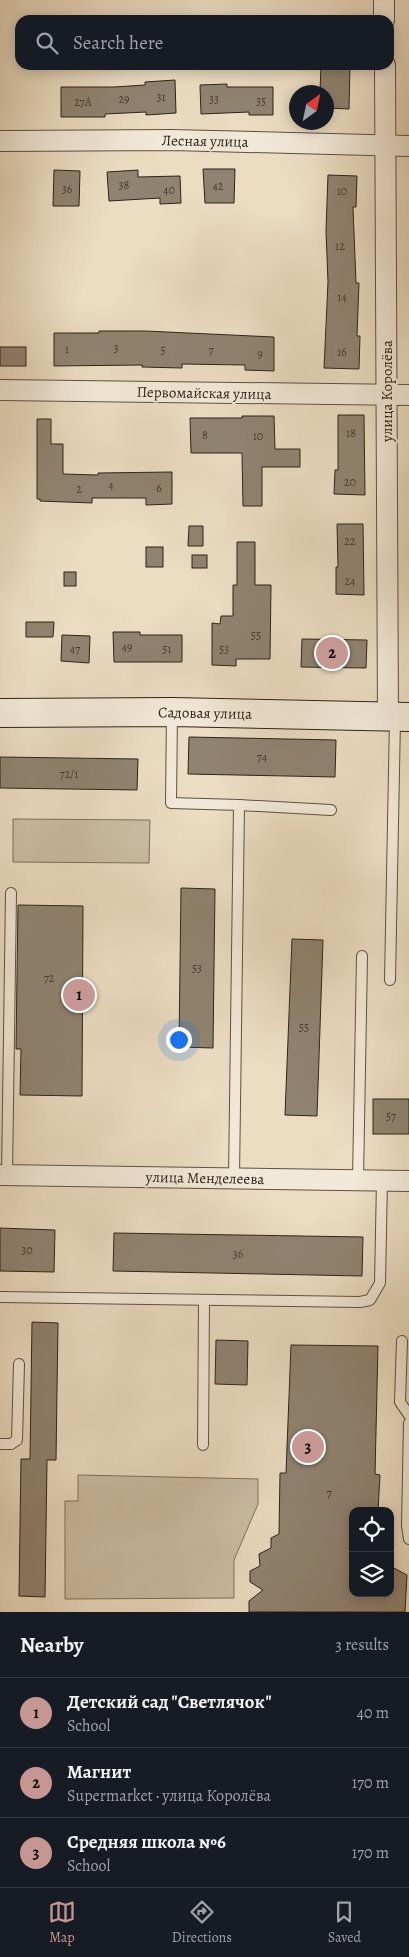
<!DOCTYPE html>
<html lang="en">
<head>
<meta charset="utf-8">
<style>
  body { margin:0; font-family:Alegreya,serif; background:#242831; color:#f1f3f6 }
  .controls { position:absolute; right:15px; bottom:15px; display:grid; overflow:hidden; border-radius:10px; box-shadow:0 2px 12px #0003 }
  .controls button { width:45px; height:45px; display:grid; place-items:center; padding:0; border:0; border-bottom:1px solid #363941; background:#171b24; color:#f1f3f6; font:25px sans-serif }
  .compass { position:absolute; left:289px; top:85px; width:45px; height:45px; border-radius:50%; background:#171b24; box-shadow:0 2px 12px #0003; rotate:33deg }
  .you { position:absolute; left:178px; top:1039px; width:18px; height:18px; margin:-12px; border:4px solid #fff; border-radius:50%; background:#1a73e8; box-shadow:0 0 0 8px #1a73e833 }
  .badge { display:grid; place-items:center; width:32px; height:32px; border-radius:50%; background:#c59692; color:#111; font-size:16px; font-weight:700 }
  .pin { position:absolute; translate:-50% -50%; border:2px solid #fff; box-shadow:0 1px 5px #0006 }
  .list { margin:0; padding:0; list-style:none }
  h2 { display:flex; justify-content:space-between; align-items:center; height:65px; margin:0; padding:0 20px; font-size:21px }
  h2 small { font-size:16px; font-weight:400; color:#9ea1a6 }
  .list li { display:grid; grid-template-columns:32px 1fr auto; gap:15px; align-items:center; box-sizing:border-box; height:70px; padding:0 20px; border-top:1px solid #363941 }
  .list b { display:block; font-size:19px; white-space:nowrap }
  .list p { margin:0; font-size:16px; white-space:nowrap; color:#9ea1a6 }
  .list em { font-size:16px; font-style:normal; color:#9ea1a6 }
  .icon { flex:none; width:28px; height:28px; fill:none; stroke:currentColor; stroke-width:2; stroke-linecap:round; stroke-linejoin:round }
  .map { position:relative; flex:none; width:409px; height:1612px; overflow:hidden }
  .search { position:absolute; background:#171b24; box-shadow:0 2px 12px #0003; left:15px; right:15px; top:15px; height:55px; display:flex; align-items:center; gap:12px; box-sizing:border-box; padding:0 18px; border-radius:15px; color:#9ea1a6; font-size:19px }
  .sheet { height:275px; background:#171b24 }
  nav { display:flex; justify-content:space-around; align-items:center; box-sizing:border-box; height:70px; border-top:1px solid #363941; background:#171b24; font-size:14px; color:#9ea1a6 }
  nav a { display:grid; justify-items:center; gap:2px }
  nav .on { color:#c59692 }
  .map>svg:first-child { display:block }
</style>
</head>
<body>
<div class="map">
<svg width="409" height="1612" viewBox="0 0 409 1612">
  <rect width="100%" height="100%" fill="#ebdcc2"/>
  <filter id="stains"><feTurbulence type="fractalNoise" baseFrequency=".004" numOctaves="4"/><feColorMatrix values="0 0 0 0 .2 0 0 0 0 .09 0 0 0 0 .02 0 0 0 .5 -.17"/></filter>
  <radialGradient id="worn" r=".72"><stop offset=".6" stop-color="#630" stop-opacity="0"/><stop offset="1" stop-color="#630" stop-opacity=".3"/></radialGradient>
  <g fill="#cbbda5" stroke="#7c705f">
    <polygon points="13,819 150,820 149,863 13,862"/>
    <polygon points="78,1475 258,1479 258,1504 234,1560 234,1598 65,1599 65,1501 78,1501"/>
  </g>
  <g fill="#908371" stroke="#2e2319">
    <polygon points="321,65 350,65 349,109 326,108 326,92 320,92"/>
    <polygon points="175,80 176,113 146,115 146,112 105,114 105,117 61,117 61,87 114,87 145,85 145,82"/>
    <polygon points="227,84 227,87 273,87 273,115 249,115 249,112 201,114 200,85"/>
    <polygon points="203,169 235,169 234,203 205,203"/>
    <polygon points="54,170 80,171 79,206 53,206"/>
    <polygon points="138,170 138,177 180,176 181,203 160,204 160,198 109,201 107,172"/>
    <polygon points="328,175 357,176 356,207 353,207 356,283 359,283 357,336 360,336 359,369 324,368 328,282 326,231"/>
    <polygon points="99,331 145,331 274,337 274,371 245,370 245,365 182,364 182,368 142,367 142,365 54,366 54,333 99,333"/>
    <rect x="0" y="347" width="26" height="19"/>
    <polygon points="338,415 364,415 365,495 334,494 335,470 338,470"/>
    <polygon points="242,416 274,416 275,449 300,449 300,467 262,467 262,506 243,506 242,453 191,453 190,418 242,418"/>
    <polygon points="37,419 51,419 51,444 63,444 63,474 98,475 98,473 172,472 172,504 146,505 146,498 92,498 92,503 40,501 40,499 37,499"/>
    <polygon points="337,524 363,524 364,595 336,594 336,567 338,567"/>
    <polygon points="189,526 203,526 203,546 188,546"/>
    <polygon points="237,542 255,542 255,585 271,585 270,659 236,659 236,666 212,665 212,623 220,624 221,616 233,616 233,585 237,585"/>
    <rect x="146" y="547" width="17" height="20"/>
    <rect x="192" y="555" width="15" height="13"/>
    <rect x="64" y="572" width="12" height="14"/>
    <polygon points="26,622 54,622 53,637 26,637"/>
    <polygon points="113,632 140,632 140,635 182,635 182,662 114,662"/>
    <polygon points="62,635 90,636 89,663 61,661"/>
    <polygon points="302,639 367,640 366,668 301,667"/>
    <polygon points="189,737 336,740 335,777 188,774"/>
    <polygon points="0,757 138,759 137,790 0,788"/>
    <polygon points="181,888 215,889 213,1048 179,1047"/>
    <polygon points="18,905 83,906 82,1096 20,1095 21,1049 16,1049"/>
    <polygon points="292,939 323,940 317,1116 285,1115"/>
    <rect x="373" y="1099" width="36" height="35"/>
    <polygon points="0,1228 55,1230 54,1272 0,1271"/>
    <polygon points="114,1233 363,1237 362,1276 113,1271"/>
    <polygon points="32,1322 58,1323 56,1460 47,1460 45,1597 19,1596 21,1459 30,1459"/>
    <polygon points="216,1340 248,1341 247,1385 215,1384"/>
    <polygon points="291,1345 378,1346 375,1474 380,1475 378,1511 353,1511 353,1593 390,1593 390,1566 407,1575 405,1612 249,1612 249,1601 263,1590 250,1582 250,1571 260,1566 259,1554 271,1548 271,1538 279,1534 280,1473 286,1473"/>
  </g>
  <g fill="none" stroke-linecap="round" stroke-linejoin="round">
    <g stroke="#5d5143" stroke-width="12">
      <g id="lane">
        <polyline points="172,713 171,803 239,805 234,1178"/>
        <polyline points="239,805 331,810"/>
        <polyline points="390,980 395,719"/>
        <polyline points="7,1175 11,893"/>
        <polyline points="358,1180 362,956"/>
        <polyline points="0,1297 360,1302 370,1300 380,1283 382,1180"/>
        <polyline points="402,1341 400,1402 409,1415"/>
        <polyline points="409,1423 407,1526 409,1539"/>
        <polyline points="0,1444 11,1444 17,1440 19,1364"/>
        <polyline points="203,1445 204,1301"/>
      </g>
    </g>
    <g stroke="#5d5143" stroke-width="22">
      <g id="street">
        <polyline points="384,0 384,20"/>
        <polyline points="385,65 388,717"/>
        <polyline points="0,141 172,140 409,146"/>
        <polyline points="0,390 409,395"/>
        <polyline points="0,1175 409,1181"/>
      </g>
    </g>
    <g stroke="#2e2319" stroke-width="30">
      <polyline id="secondary" points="0,713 172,712 409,717"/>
    </g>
    <use href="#lane" stroke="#f2e8d7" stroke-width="10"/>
    <use href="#street" stroke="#f2e8d7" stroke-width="20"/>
    <use href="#secondary" stroke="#f2e8d7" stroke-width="28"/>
  </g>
  <g text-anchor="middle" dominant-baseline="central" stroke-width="4" stroke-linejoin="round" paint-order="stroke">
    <g font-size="12" fill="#463b2f">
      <text x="161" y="97">31</text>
      <text x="124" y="99">29</text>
      <text x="214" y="99">33</text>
      <text x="261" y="101">35</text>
      <text x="83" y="102">27А</text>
      <text x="124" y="185">38</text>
      <text x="218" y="186">42</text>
      <text x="67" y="189">36</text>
      <text x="169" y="190">40</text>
      <text x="342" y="191">10</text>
      <text x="340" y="246">12</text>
      <text x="342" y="297">14</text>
      <text x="116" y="348">3</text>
      <text x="67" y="349">1</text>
      <text x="163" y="350">5</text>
      <text x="211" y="350">7</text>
      <text x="342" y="352">16</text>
      <text x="260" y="354">9</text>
      <text x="351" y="433">18</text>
      <text x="205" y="435">8</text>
      <text x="258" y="436">10</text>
      <text x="350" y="482">20</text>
      <text x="111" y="485">4</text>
      <text x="159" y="488">6</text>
      <text x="79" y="489">2</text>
      <text x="350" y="541">22</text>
      <text x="350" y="581">24</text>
      <text x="256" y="635">55</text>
      <text x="127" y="647">49</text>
      <text x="75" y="649">47</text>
      <text x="167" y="649">51</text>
      <text x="224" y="649">53</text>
      <text x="262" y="757">74</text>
      <text x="69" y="774">72/1</text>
      <text x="197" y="968">53</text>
      <text x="49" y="978">72</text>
      <text x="304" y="1027">55</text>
      <text x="391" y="1116">57</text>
      <text x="27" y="1250">30</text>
      <text x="238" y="1254">36</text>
      <text x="329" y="1493">7</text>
    </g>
    <g font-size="15" fill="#2e2319" stroke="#f2e8d7">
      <text transform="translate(205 141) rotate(1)">Лесная улица</text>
      <text transform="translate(387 391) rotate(-90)">улица Королёва</text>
      <text transform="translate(204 393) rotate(1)">Первомайская улица</text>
      <text transform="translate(205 713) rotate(1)">Садовая улица</text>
      <text transform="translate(205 1178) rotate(1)">улица Менделеева</text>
    </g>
  </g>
  <rect width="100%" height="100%" filter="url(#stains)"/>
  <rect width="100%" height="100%" fill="url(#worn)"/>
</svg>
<div class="controls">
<button><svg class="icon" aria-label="locate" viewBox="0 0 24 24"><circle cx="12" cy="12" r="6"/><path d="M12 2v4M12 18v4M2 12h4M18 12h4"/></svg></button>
<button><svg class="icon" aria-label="layers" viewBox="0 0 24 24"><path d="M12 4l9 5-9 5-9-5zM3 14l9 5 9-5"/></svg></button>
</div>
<svg class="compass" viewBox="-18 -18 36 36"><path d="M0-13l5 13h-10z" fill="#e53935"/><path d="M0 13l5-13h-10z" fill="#9ea1a6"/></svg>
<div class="you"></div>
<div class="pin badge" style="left:79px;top:995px">1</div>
<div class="pin badge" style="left:332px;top:653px">2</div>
<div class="pin badge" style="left:308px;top:1447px">3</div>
<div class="search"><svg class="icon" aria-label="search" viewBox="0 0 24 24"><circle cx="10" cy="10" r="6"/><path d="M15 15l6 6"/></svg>Search here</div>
</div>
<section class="sheet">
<h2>Nearby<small>3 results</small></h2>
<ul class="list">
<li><span class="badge">1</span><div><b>Детский сад &quot;Светлячок&quot;</b><p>School</p></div><em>40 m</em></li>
<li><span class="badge">2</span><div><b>Магнит</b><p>Supermarket · улица Королёва</p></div><em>170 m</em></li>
<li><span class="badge">3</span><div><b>Средняя школа №6</b><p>School</p></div><em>170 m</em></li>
</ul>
</section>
<nav>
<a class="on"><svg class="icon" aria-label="map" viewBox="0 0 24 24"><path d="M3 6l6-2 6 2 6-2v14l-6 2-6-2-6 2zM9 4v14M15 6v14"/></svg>Map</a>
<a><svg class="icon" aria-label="directions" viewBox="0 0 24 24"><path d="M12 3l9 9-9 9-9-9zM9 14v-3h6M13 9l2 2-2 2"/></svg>Directions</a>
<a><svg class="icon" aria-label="saved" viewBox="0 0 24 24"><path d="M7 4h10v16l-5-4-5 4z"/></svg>Saved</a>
</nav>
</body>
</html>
